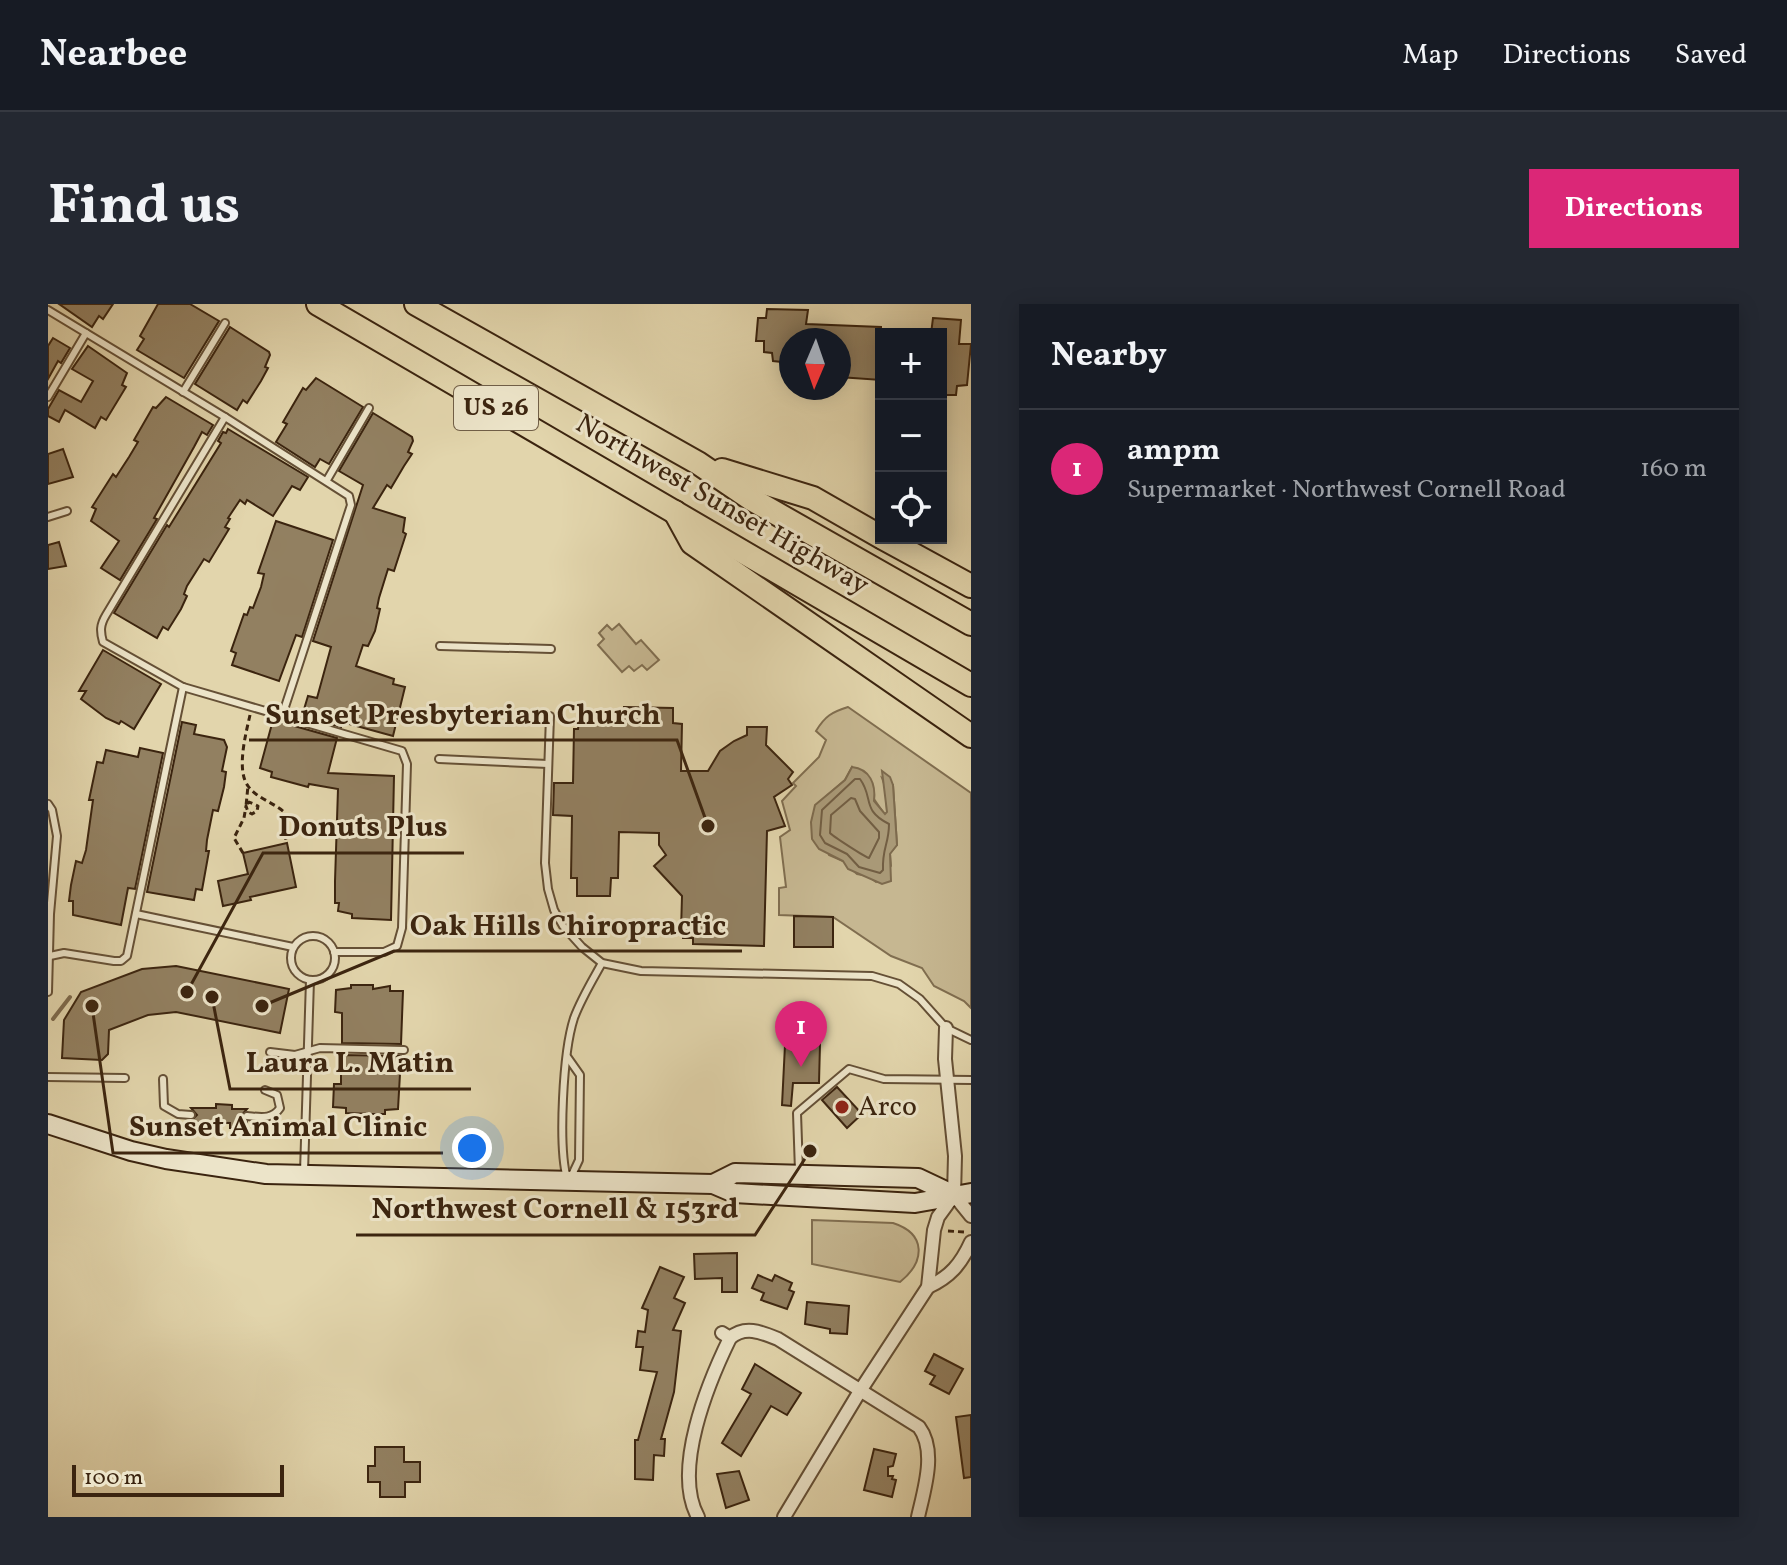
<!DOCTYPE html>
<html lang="en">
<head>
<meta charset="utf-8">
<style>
  body { margin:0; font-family:Vollkorn,serif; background:#242831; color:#f1f3f6 }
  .controls { position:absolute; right:24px; top:24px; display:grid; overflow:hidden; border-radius:0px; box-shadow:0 4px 20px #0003 }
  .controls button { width:72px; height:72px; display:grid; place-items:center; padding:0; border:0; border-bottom:2px solid #363941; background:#171b24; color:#f1f3f6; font:40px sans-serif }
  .compass { position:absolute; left:731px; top:24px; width:72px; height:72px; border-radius:50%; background:#171b24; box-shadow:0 4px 20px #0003; rotate:182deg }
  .scale { position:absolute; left:24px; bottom:20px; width:212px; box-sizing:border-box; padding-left:8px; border:4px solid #3b240f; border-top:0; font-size:22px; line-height:28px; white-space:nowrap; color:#3b240f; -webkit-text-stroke:6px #ece4c9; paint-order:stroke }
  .you { position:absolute; left:424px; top:844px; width:28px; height:28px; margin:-20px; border:6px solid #fff; border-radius:50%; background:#1a73e8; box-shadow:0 0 0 12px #1a73e833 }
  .badge { display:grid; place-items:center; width:52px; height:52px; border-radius:50%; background:#db2777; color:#fff; font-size:26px; font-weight:700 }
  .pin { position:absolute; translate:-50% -66px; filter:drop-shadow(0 2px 4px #0008) }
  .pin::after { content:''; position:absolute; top:42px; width:28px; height:24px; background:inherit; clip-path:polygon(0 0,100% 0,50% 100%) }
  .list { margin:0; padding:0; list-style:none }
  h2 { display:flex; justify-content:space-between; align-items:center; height:104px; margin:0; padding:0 32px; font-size:34px }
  h2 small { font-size:26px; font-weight:400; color:#9ea1a6 }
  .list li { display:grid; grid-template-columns:52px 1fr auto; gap:24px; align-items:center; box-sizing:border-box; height:120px; padding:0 32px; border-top:2px solid #363941 }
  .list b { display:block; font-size:30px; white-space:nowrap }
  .list p { margin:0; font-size:26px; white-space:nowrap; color:#9ea1a6 }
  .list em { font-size:26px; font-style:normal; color:#9ea1a6 }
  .icon { flex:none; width:44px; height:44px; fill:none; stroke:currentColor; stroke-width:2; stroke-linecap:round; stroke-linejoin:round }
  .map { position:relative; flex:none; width:923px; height:1213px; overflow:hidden; border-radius:0px }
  header { display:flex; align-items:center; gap:48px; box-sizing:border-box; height:112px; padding:0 40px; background:#171b24; border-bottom:2px solid #363941 }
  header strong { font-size:38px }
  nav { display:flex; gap:44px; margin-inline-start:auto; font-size:28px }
  .intro { display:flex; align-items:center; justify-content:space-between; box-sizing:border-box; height:192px; padding:0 48px }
  h1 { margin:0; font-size:56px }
  .button { padding:20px 36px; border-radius:0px; background:#db2777; color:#fff; font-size:28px; font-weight:700 }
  main { display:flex; gap:48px; padding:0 48px }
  aside { flex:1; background:#171b24; border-radius:0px; box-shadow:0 4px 20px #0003 }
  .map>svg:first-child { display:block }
</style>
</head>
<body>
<header>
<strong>Nearbee</strong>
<nav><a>Map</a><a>Directions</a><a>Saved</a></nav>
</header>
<div class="intro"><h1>Find us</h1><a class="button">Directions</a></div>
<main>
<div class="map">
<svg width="923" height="1213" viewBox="0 0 923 1213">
  <rect width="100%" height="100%" fill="#e2d5ac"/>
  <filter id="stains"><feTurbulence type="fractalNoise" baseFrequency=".0025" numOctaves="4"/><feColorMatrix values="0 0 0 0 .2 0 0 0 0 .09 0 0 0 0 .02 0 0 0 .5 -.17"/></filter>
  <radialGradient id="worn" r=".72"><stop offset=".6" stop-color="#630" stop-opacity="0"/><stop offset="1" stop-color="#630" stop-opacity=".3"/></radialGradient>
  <g fill="#c6b791" stroke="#806e50" stroke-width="2" fill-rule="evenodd">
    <polygon points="571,320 588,340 593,336 611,356 599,366 594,361 586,367 581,362 574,368 550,341 556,335 551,329 559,321 564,326"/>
    <path d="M 800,403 L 923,489 L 923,704 L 916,697 L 886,682 L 874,664 L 843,652 L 785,613 L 731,611 L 731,584 L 738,583 L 732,533 L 742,526 L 734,497 L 748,482 L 745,479 L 771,453 L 778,436 L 768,427 C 777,412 784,408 800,403 ZM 804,463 L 837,511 L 839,508 L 838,485 L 834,474 L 845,481 L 849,541 L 842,549 L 843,562 L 828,578 L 820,572 L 809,570 L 795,557 L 781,551 L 767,502 L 797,476 Z"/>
    <path d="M 764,916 L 845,919 C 879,930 877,958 852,978 L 764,960 Z"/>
  </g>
  <path fill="#a99977" stroke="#7d6a4d" stroke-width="2" d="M 804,463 C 822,465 828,480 826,497 L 837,510 L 839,508 L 834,467 L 842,473 L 845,481 L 849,541 L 842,550 L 843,577 L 834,580 L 800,565 L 795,557 L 771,545 L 764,535 L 763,518 L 767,501 L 797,476 Z"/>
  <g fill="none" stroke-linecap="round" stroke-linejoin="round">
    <g stroke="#725e43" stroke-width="2">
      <path d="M 807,475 L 812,475 C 826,494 813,506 841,520 C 841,540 834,544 835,566 L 832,569 L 811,563 L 799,550 L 777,539 L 772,531 L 774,506 Z"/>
      <path d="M 803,494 L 807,495 L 812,507 L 831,528 L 831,534 L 821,554 C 817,553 786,533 782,529 L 783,511 Z"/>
    </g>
    <polyline stroke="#7d6a4d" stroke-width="4" points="5,715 22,693"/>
  </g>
  <g fill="#928061" stroke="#3b240f" stroke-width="2">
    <polygon points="11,0 65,0 55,15 51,12 44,23"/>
    <polygon points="110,0 142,0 171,17 136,74 89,46 96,35 92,32"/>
    <polygon points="719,5 760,6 758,20 833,23 833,76 791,73 791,36 743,36 743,59 725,57 724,49 716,48 716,37 708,37 710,14 718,14"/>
    <polygon points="885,14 913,16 911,40 923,40 919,81 909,82 908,91 893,91 893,30 883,30"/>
    <polygon points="182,23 221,48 222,51 217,63 220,64 213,77 199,99 195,96 189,106 147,80"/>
    <polygon points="5,34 22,44 13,59 10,57 0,75 0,42"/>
    <polygon points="40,42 79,69 74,81 78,83 58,116 53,113 47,124 17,106 11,118 0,112 0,105 11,86 33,98 45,77 24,65"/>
    <polygon points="268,74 315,103 281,160 272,155 267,163 228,138 239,120 235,118 255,84 258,86"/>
    <polygon points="118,93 165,121 159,131 154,128 146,143 106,214 109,215 72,276 53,264 71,237 43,217 48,205 44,203 65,170 68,173 81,153 90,138 86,136 105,103 108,104"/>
    <polygon points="325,109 364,133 365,137 360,148 364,150 356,162 343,184 339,181 325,204 357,214 355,228 358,230 346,267 340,265 331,294 329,304 332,305 327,327 320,342 315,341 308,362 346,375 345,380 357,383 345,432 294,418 293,423 254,412 260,392 269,394 283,343 265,337 315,181 291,167"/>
    <polygon points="180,125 260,173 252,186 244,182 225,212 199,196 197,200 192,196 180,214 182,215 177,223 181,225 161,258 156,255 139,282 136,290 139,292 133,305 120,326 115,323 109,334 66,309 119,221 121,223 173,139 170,137 175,128 178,129"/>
    <polygon points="15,145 25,173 0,180 0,150"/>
    <polygon points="228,217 285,236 254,333 248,331 231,377 184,361 188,349 183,347 196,310 199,311 202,303 205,304 213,283 216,270 210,269"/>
    <polygon points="11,238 18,262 0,265 0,241"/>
    <polygon points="55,346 113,380 86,425 73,417 71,420 58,414 33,395 38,387 31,387"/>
    <polygon points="576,403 625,404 625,419 634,420 633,467 660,467 672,447 686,437 699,431 699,423 719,423 718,441 745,468 740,475 744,481 726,493 737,522 719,527 716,642 645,640 645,634 635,634 635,627 633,627 634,592 606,562 618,551 611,541 611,529 571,528 570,574 563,574 562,592 529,592 529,574 523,574 524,512 505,511 506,479 525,479 526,425 530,425 531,417 566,418 566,406 576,406"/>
    <polygon points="225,416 289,434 280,469 346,472 343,616 304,614 304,610 290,607 291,599 287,599 287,577 290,485 261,480 260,483 223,473 224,468 212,464"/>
    <polygon points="134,418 148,421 146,430 176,436 179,443 174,467 178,468 176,483 170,507 165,506 159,536 158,547 161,547 154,586 148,585 146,596 99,588"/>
    <polygon points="92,444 115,449 87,585 80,584 73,621 25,611 25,597 21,597 23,581 28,557 34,559 38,546 45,496 41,496 49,458 55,459 58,446 90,453"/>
    <polygon points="239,539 248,583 202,593 203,596 175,602 170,577 200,570 195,549"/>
    <polygon points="746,612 785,613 785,643 746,643"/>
    <polygon points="128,662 241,685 232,729 128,708 100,711 61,726 60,750 54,756 14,754 16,716 33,688 94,665"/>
    <polygon points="303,681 325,681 325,685 342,682 342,687 355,687 353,740 294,739 294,709 287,708 288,686 303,684"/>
    <polygon points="751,728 764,728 763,740 772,740 771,779 745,779 743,802 734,801 737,741 750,741"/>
    <polygon points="293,751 353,752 350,805 337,806 337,810 323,810 298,809 298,804 285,803 286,780 293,780"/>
    <polygon points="789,783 814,810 799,824 774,796"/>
    <polygon points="168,800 184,801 184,805 199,805 193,812 199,818 199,825 182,824 182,819 142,818 149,811 143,804 168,804"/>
    <polygon points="689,949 689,988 674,988 674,974 647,975 646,950"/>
    <polygon points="612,963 636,973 626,994 637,999 625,1026 633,1027 626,1088 613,1135 617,1135 616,1152 606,1151 605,1176 587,1175 587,1136 590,1136 609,1068 592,1066 595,1043 588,1043 590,1027 597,1028 600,1006 594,1004"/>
    <polygon points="710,971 724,977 727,971 744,979 741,986 746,988 739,1005 713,996 716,989 704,984"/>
    <polygon points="759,998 801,1002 799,1030 782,1029 782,1025 757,1020"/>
    <polygon points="886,1050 915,1065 901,1090 882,1080 887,1072 877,1067"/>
    <polygon points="707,1060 753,1089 739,1111 723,1102 693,1152 674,1139 703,1090 694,1085"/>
    <polygon points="923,1111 923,1173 916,1174 908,1113"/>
    <polygon points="327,1143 356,1143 356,1158 372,1158 372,1178 357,1178 357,1193 332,1193 332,1178 320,1178 320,1162 327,1162"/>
    <polygon points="826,1145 848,1150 845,1162 840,1163 840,1172 845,1172 844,1175 848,1176 844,1193 816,1186"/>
    <polygon points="691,1167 701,1196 678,1204 669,1170"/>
  </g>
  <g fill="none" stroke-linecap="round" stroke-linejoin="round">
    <g stroke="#655036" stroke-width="10">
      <g id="lane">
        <polyline points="0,6 177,113 301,192 303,201 234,412"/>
        <polyline points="135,88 177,19"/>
        <polyline points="0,93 38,29"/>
        <path d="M 177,113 L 58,311 C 52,321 52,327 55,338 L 135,383 L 354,447 L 359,460 L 354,624 L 349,642 L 336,648 L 286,648"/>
        <polyline points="279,176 321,104"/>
        <polyline points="0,213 19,207"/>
        <polyline points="392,342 503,345"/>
        <polyline points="502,412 497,559 500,585 506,606 515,622 534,643 554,659 593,667 824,672 851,680 872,695 898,724 923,736"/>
        <polyline points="391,455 500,460"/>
        <polyline points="0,500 4,506 9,532 2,610 0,688"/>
        <polyline points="88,610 245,643"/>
        <circle cx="265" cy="654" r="22"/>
        <polyline points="2,652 16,649 66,657 73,657 79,652 135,383"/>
        <polyline points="222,748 247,751 272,744 356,746"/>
        <polyline points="520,754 532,771 531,856 523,873"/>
        <polyline points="0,773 77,774"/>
        <polyline points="115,775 116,802 130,810 143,811"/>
        <path d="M 199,812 C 212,813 224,816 232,804 L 229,791 L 217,786"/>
        <polyline points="751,867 749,809 801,765 836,775 923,776"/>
        <polyline points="256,868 262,676"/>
        <path d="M 519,875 C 510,841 515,748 526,714 C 533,695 544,677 554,659"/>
      </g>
    </g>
    <g stroke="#655036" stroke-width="16">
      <g id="street">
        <polyline points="906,891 923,912"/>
        <path d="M 880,983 C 902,973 913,960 923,938"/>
        <path d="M 674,1029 L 682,1034 C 697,1021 713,1028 730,1035 L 871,1123 C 889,1147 876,1186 870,1213"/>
        <path d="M 650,1213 C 624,1166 660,1079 682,1034"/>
        <polyline points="736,1213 812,1087 880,983 886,926 890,913 906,891 907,852 897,755 898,724"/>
      </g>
    </g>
    <g stroke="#3b240f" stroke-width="22">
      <g id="secondary">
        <polyline points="0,820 83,847 118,855 218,870 665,880 686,889 867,899 923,889"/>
        <polyline points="665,880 687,869 870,874 906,891"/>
      </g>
    </g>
    <g stroke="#3b240f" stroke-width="26">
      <g id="highway">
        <polyline points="270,0 923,381"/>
        <polyline points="368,0 650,159 703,195 923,320"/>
        <polyline points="674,166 765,194 833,233"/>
        <polyline points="627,208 644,239 923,432"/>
        <polyline points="835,234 923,282"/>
      </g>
    </g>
    <g stroke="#3b240f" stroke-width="3" stroke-dasharray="6 4" stroke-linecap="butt">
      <path d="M 202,411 C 198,429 188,466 200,482 C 208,494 227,499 237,509 L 235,526 L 239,539"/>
      <polyline points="195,549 186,534 196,514 198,502 200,508 204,510 209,507 210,502 201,498 198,502 200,482"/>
      <polyline points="900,927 916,928"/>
    </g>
    <use href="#lane" stroke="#ece4c9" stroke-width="6"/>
    <use href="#street" stroke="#ece4c9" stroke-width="12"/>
    <use href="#secondary" stroke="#ece4c9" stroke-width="18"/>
    <use href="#highway" stroke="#e2d5ac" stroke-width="22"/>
  </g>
  <circle fill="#8f2418" stroke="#ece4c9" stroke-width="3" cx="794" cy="803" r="8"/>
  <g text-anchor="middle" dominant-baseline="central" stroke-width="6" stroke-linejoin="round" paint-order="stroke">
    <rect fill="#ece4c9" stroke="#705e47" stroke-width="2" x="406" y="82" width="84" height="44" rx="6"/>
    <g font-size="26" font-weight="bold" fill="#3b240f">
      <text x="448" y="104">US 26</text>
    </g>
    <g font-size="28" fill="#3b240f" stroke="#ece4c9">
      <text transform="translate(674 201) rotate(30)">Northwest Sunset Highway</text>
    </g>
    <g font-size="28" fill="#3b240f" stroke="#ece4c9" text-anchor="start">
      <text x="810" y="803">Arco</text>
    </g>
  </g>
  <path fill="none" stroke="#3b240f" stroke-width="3" d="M660 522L629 436H201M139 688L215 549H416M214 702L346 647H694M164 693L182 785H423M44 702L65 849H395M762 847L707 931H308"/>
  <g fill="#3b240f" stroke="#ece4c9" stroke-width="3">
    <circle cx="660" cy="522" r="8"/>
    <circle cx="139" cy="688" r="8"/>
    <circle cx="214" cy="702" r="8"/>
    <circle cx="164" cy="693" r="8"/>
    <circle cx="44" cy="702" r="8"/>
    <circle cx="762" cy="847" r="8"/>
  </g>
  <g font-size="30" text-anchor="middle" font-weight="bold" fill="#3b240f" stroke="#ece4c9" stroke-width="6" stroke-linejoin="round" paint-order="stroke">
    <text x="415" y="420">Sunset Presbyterian Church</text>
    <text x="315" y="532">Donuts Plus</text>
    <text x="520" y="631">Oak Hills Chiropractic</text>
    <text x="302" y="768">Laura L. Matin</text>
    <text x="230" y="832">Sunset Animal Clinic</text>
    <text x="507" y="914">Northwest Cornell &amp; 153rd</text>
  </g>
  <rect width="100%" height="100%" filter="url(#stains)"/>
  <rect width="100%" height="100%" fill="url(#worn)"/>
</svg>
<div class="controls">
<button>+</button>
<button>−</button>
<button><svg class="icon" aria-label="locate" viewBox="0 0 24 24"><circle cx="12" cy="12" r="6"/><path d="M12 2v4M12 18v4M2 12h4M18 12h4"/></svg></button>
</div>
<svg class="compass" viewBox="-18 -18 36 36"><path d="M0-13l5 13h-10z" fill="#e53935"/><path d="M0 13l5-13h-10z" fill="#9ea1a6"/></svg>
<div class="scale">100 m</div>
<div class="you"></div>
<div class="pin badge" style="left:753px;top:763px">1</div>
</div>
<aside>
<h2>Nearby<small></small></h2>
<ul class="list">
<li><span class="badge">1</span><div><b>ampm</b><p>Supermarket · Northwest Cornell Road</p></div><em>160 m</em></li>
</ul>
</aside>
</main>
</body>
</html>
